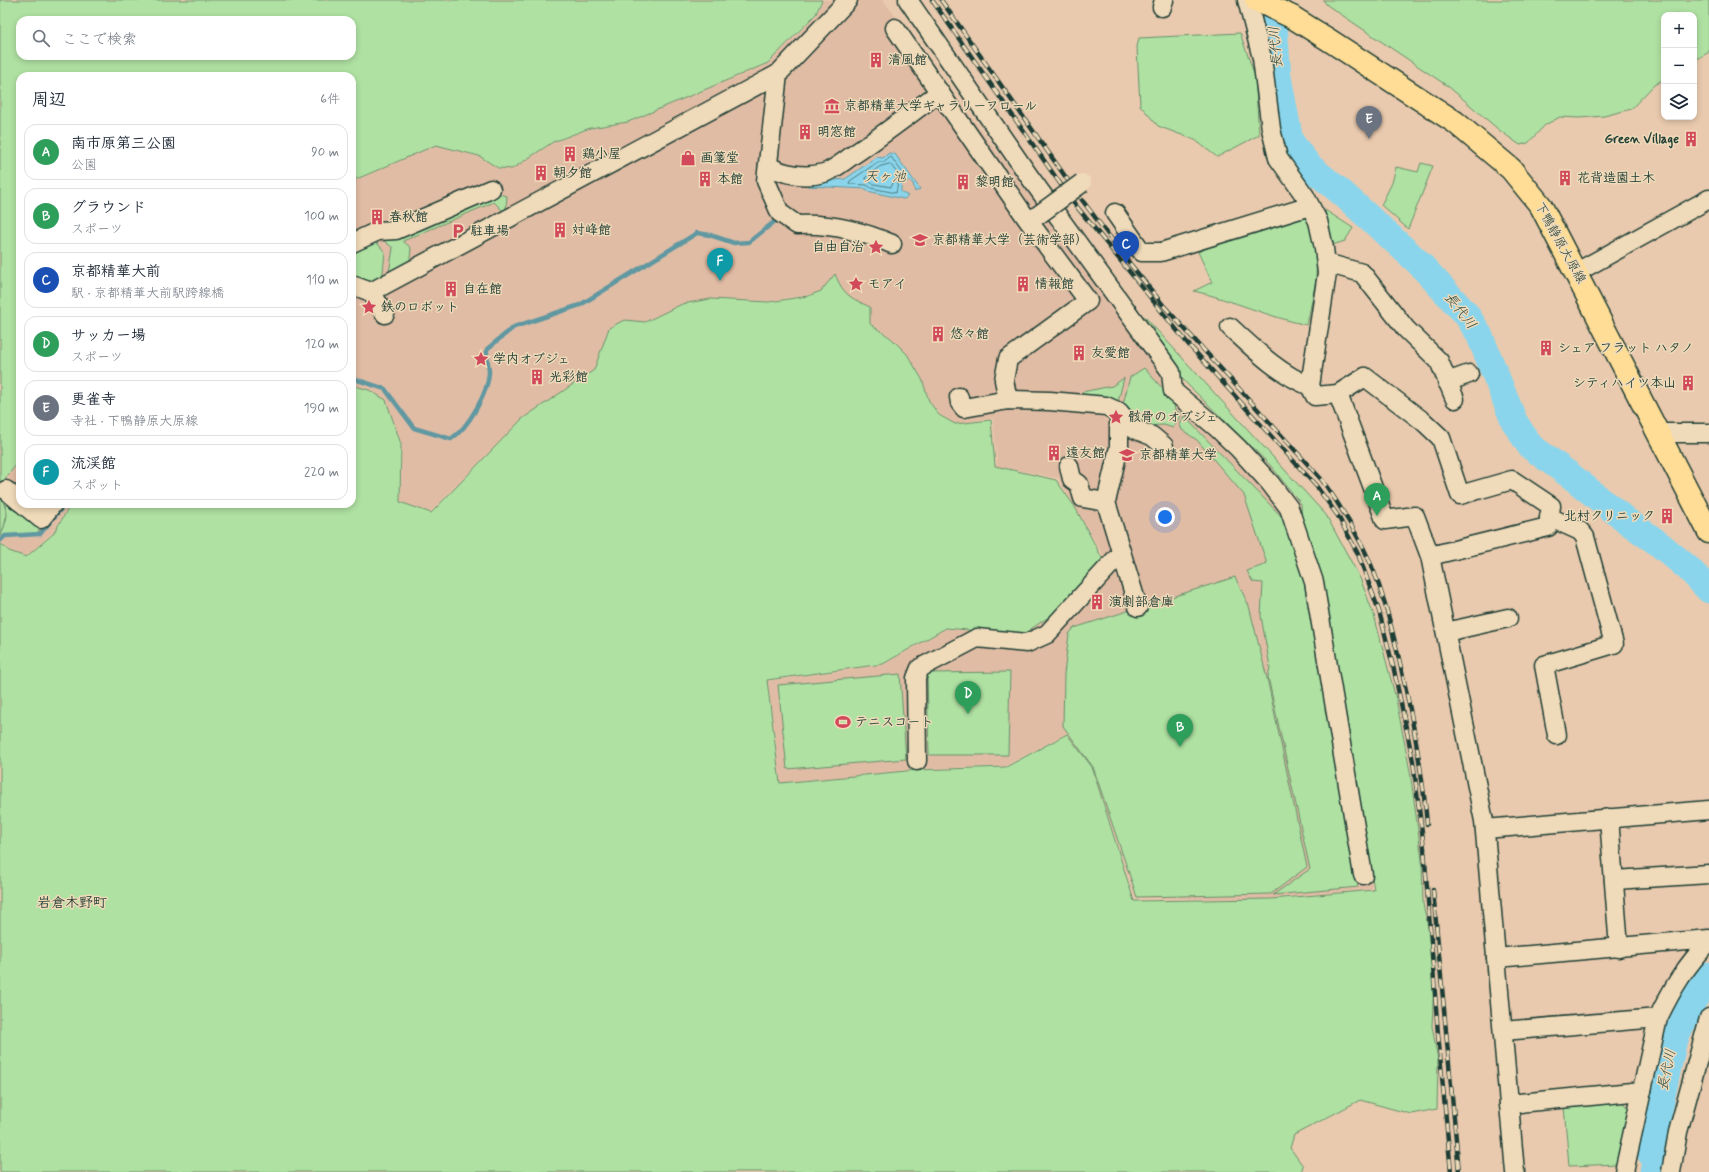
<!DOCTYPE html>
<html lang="ja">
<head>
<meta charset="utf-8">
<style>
  body { margin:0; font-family:Mynerve,"Klee One",sans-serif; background:#f2f2f3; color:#1f2937 }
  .controls { position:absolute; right:12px; top:12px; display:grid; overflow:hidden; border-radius:8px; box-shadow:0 2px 6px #0003 }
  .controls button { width:36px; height:36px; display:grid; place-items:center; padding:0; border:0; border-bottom:1px solid #e0e1e3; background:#fff; color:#1f2937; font:20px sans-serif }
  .you { position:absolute; left:1165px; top:517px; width:14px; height:14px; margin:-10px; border:3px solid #fff; border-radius:50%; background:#1a73e8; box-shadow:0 0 0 6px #1a73e833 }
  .badge { display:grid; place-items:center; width:26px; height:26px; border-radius:50%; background:#ea580c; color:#fff; font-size:13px; font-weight:700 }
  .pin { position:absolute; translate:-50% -33px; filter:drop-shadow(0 1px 2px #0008) }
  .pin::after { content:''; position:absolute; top:21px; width:14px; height:12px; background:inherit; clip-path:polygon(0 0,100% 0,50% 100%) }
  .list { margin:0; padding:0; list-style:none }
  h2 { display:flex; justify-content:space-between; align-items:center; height:52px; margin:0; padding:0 16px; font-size:17px }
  h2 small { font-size:13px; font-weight:400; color:#747a83 }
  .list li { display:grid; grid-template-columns:26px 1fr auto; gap:12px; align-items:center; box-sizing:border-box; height:56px; margin:0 8px 8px; padding:0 8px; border:1px solid #e0e1e3; border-radius:12px }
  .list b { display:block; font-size:15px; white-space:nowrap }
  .list p { margin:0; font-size:13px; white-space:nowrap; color:#747a83 }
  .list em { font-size:13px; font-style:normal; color:#747a83 }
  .icon { flex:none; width:22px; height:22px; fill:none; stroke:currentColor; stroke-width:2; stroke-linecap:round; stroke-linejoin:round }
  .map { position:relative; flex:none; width:1709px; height:1172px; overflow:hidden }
  .search { position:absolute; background:#fff; box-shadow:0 2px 6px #0003; left:16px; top:16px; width:340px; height:44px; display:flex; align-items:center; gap:10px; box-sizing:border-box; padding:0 14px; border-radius:12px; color:#747a83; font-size:15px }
  .panel { position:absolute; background:#fff; box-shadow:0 2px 6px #0003; left:16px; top:72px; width:340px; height:436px; border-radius:12px }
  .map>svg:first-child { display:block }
</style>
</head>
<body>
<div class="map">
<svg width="1709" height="1172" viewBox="0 0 1709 1172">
  <rect width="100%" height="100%" fill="#e9caae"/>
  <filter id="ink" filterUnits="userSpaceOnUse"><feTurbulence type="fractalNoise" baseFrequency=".025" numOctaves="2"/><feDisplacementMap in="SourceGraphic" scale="8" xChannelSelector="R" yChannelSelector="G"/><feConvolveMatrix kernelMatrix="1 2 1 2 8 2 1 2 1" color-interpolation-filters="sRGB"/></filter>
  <g filter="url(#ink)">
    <g fill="#e1bca4">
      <polygon points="823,0 883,0 1166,376 1184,387 1227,425 1271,468 1299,504 1300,529 1318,580 1372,889 1260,900 1136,898 1092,767 1067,733 1005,766 917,769 781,783 768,681 883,665 946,629 1022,636 1066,607 1106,560 1058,478 997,466 993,418 955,424 940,414 930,401 922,379 907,354 891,337 832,296 821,291 808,295 769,301 710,299 682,304 645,322 624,320 609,328 594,370 522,419 430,512 401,502 402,444 386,400 370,390 352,385 352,182 437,145 479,157 498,169 512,169 553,143 590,129 629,122 768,64 817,15"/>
      <polygon points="20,462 20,504 70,504 52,533 25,557 10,551 0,542 6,526 8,509 0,493 0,486"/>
    </g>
    <g fill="#afe1a2" stroke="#678f6b" fill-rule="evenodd">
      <path d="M 0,0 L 822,0 L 816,14 L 768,63 L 628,122 L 590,128 L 553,142 L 512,169 L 498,168 L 479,156 L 436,145 L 352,181 L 352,76 L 20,76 L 20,460 L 0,485 ZM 20,20 L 352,20 L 352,56 L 20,56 Z"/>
      <polygon points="1323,0 1709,0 1709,52 1694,61 1694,15 1664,15 1664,79 1654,85 1631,109 1604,116 1579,118 1560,117 1545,125 1528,143 1520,145 1499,130 1449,87 1327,5"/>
      <polygon points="1240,33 1255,76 1259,135 1217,157 1195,140 1158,126 1140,105 1137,47 1139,38"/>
      <polygon points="1421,163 1433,166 1408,229 1381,205 1392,183 1396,167 1418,172"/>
      <polygon points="495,193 507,196 506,209 503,211 494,202 403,241 411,248 409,268 388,279 393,248 378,236"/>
      <polygon points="1325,210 1353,228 1345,241 1332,245"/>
      <path d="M 1306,213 L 1317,248 L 1316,280 L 1307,325 C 1268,317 1233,300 1194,291 L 1212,282 L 1198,252 L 1239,234 Z"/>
      <polygon points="363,243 377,243 385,252 382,282 371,288 352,280 352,248"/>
      <path d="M 835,274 C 843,294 850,298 870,307 L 870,324 L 891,338 L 907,354 L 922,379 L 929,401 L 939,415 L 955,424 L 991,420 L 995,466 L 1056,480 L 1075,507 L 1103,560 L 1065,606 L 1022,635 L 946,628 L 883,664 L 767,680 L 780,783 L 917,770 L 1006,767 L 1067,734 L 1092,767 L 1134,901 L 1271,899 L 1374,890 L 1359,793 L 1342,703 L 1302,530 L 1301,504 L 1271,466 L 1185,382 L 1140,319 L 1144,316 L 1326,515 L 1360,578 L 1374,615 L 1396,699 L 1410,771 L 1422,860 L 1423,904 L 1435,959 L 1432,1026 L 1438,1060 L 1437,1109 L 1411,1114 L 1360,1100 L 1294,1135 L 1290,1148 L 1303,1166 L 1301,1172 L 0,1172 L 0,543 L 9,551 L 26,557 L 53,534 L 71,504 L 352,504 L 352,385 L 369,390 L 386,400 L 401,444 L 400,502 L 431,513 L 522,419 L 594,370 L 609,328 L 624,320 L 645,322 L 682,304 L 710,299 L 769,302 L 808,296 L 821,291 Z"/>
      <polygon points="1144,368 1173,400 1175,410 1181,414 1173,428 1164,425 1143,426 1122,408 1130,377"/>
      <polygon points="1124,378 1117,406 1081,399 1082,392 1112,386"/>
      <polygon points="1184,416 1283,518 1308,585 1317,628 1358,887 1273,895 1310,869 1268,677 1270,667 1261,616 1263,583 1253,582 1247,571 1267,564 1244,495 1197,440 1182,430 1180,425"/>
      <path d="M 0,493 L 41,519 L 38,533 L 5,536 L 0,540 C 6,516 12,518 0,493 Z"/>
      <path d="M 0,495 C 8,511 8,519 0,536 Z"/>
      <polygon points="1235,577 1249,606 1267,678 1307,867 1271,894 1137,897 1093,767 1063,726 1064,674 1069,634 1074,628"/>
      <polygon points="1010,672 1008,755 929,755 927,673"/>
      <polygon points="900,674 906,759 787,769 778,685"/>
      <polygon points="1622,1102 1631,1110 1619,1164 1569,1166 1564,1106"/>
    </g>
    <polygon fill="#8bd5ec" stroke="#6098a2" points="889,153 895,154 920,189 915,192 913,183 909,181 904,182 901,186 901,192 908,196 904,199 867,191 867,189 807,186 807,183 845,179 877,157 883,158"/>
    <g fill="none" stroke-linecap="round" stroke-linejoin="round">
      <g stroke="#4a7a7e" stroke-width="1">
        <polygon points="891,157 905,176 898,183 896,193 871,188 867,185 849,184 850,181 878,162 884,162"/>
        <polygon points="890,164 898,174 891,187 874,184 865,179 866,177 879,167"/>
      </g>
      <g stroke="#6098a2" stroke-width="4.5">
        <path d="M 352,378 L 385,389 L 414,428 L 451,439 C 468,428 488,393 489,373 C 489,365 486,357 487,349 L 514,327 L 580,305 L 697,233 L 710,235 L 734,243 L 749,242 L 779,218"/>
        <polyline points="0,541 5,536 40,534 65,504"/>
      </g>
      <g stroke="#8bd5ec" stroke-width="27">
        <polyline points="1272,0 1278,77 1290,141 1309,166 1342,193 1418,262 1466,314 1479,334 1514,421 1530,446 1571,476 1628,522 1658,543 1689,569 1709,590"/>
        <polyline points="1653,1172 1655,1162 1650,1152 1673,1044 1689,1008 1709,975"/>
      </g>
      <g stroke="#1f3d34" stroke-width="21">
        <g id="minor">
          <polyline points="908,0 1029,176 1171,372 1173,391 1216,427 1238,448 1270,483 1289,508 1314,582 1363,875"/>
          <polyline points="1247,0 1262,58 1271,129 1278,158 1305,196 1318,221 1324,248 1327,273 1310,386 1315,396 1338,394"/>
          <polyline points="1162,7 1164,0"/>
          <polyline points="895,28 1027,219 1088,301 1008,359 1004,380 1008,400"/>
          <path d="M 778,74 L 766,181 L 780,213 L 797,225 C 830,223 862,231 892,244"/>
          <path d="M 768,165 C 782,175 807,178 824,173 C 834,170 844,161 853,155 C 883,135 911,113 940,92"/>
          <polyline points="1115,213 1142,252 1161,252 1310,206"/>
          <polyline points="352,243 378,231 396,230 491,189"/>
          <polyline points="1326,263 1362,273 1406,329 1439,361 1455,399"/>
          <polyline points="1577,272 1709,199"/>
          <polyline points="352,285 371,292"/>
          <polyline points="385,314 371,292 778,74 848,0"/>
          <path d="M 1230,327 C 1254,349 1279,374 1310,386"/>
          <polyline points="1447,382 1469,374"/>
          <polyline points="959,397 960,403 964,408 1008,400 1050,401 1106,406 1119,412 1119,447 1106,502 1138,607"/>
          <polyline points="1119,412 1134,429 1152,436 1164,446"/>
          <polyline points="1658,433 1709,433"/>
          <polyline points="1069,466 1072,479 1079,484 1083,498 1106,502"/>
          <polyline points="6,490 20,502"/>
          <polyline points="23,504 41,519 53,504"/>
          <polyline points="1549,517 1580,531 1585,537 1614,644 1544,665 1557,735"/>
          <polyline points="1430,556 1415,516 1385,520 1338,394 1365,377 1424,422 1441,438 1460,495 1512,480 1551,506 1548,527 1430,556 1484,821 1515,1172"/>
          <polyline points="1446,632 1508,618"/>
          <polyline points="917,761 916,678 920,668 977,638 1027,643 1047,634 1121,553"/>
          <polyline points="1609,818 1619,948"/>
          <polyline points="1485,829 1709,810"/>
          <polyline points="1614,880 1709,874"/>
          <polyline points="1496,958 1709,939"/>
          <polyline points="1503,1031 1658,1018"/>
          <polyline points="1509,1104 1642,1091"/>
          <path d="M 1624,1172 L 1658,1018 C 1672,989 1686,965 1709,942"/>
          <polyline points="1671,1172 1678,1132 1709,1018"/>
        </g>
      </g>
      <g stroke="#1f3d34" stroke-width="25">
        <polyline id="major" points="1256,0 1292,17 1329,40 1455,122 1511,169 1541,206 1709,532"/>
      </g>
      <use href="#minor" stroke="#efdab9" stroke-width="18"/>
      <use href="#major" stroke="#ffdd96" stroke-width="22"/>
      <g stroke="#1f3d34" stroke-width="4.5">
        <g id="rail">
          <polyline points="932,0 1073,202 1189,345 1317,487 1338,516 1358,554 1379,611 1394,670 1413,761 1424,848 1438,1034 1451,1172"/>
          <path d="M 941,0 L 1079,196 L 1131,265 L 1163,305 L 1322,480 C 1337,501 1351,524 1363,547 C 1381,583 1390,621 1399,659 C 1412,714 1422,768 1427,824"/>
          <polyline points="1433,890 1459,1172"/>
        </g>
      </g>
      <use href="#rail" stroke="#efdab9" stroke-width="3" stroke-dasharray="9" stroke-linecap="butt"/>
      <g stroke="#1f3d34" stroke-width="21" stroke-linecap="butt">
        <polyline id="minor-bridge" points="1037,216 1082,183"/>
      </g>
      <use href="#minor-bridge" stroke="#efdab9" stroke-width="18"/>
    </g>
  </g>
  <defs>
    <g id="building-bare" transform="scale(1.2)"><path d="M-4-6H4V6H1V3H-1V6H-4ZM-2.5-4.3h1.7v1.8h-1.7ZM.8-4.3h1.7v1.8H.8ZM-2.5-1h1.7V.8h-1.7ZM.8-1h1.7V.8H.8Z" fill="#d1495b" stroke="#efdab9" stroke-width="2.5" paint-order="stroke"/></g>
    <g id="museum-bare" transform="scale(1.2)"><path d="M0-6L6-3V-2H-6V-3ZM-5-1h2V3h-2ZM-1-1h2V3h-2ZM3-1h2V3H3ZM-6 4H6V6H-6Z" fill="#d1495b" stroke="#efdab9" stroke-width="2.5" paint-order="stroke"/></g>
    <g id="shop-bare" transform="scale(1.2)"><path d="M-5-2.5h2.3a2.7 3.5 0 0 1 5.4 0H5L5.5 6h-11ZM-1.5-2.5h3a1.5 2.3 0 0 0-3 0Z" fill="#d1495b" stroke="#efdab9" stroke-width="2.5" paint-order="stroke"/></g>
    <g id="parking-bare" transform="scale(1.2)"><path d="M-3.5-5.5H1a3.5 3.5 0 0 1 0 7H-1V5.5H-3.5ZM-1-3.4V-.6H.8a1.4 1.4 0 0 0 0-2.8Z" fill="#d1495b" stroke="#efdab9" stroke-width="2.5" paint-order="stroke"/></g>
    <g id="university-bare" transform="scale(1.2)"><path d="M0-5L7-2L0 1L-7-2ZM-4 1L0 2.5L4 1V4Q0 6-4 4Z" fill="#d1495b" stroke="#efdab9" stroke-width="2.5" paint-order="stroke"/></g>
    <g id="sight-bare" transform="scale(1.2)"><path d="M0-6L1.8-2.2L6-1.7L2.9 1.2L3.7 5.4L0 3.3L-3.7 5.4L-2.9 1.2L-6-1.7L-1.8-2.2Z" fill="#d1495b" stroke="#efdab9" stroke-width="2.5" paint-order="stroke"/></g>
    <g id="school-bare" transform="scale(1.2)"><path d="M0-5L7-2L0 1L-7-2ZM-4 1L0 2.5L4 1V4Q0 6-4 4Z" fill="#d1495b" stroke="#efdab9" stroke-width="2.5" paint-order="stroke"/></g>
    <g id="stadium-bare" transform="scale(1.2)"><path d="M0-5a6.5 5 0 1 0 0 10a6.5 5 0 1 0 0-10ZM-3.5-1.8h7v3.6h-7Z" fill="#d1495b" stroke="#efdab9" stroke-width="2.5" paint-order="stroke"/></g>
  </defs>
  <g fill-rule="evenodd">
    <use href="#building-bare" x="876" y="60"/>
    <use href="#museum-bare" x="832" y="106"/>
    <use href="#building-bare" x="805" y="132"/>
    <use href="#building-bare" x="1691" y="139"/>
    <use href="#building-bare" x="570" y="154"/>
    <use href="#shop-bare" x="688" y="158"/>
    <use href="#building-bare" x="541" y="173"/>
    <use href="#building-bare" x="1565" y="178"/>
    <use href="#building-bare" x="705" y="179"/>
    <use href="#building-bare" x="963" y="182"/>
    <use href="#building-bare" x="377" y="217"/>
    <use href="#building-bare" x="560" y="230"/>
    <use href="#parking-bare" x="458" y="231"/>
    <use href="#university-bare" x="920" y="240"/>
    <use href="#sight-bare" x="876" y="247"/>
    <use href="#sight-bare" x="856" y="284"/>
    <use href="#building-bare" x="1023" y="284"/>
    <use href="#building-bare" x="451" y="289"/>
    <use href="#sight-bare" x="369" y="307"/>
    <use href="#building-bare" x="938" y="334"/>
    <use href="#building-bare" x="1546" y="348"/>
    <use href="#building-bare" x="1079" y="353"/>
    <use href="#sight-bare" x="481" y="359"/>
    <use href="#building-bare" x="537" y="377"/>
    <use href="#building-bare" x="1688" y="383"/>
    <use href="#sight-bare" x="1116" y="417"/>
    <use href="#building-bare" x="1054" y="453"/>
    <use href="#school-bare" x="1127" y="455"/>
    <use href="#building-bare" x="1667" y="516"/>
    <use href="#building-bare" x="1097" y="602"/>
    <use href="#stadium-bare" x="843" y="722"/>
  </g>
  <g text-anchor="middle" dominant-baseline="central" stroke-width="3" stroke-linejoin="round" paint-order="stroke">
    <g font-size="13" font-weight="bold" fill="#1f3d34" stroke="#efdab9" text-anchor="start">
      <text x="888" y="60">清風館</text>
      <text x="844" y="106">京都精華大学ギャラリーフロール</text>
      <text x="817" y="132">明窓館</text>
      <text x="1679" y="139" text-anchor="end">Green Village</text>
      <text x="582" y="154">鶏小屋</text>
      <text x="700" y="158">画箋堂</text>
      <text x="553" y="173">朝夕館</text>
      <text x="1577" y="178">花背造園土木</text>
      <text x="717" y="179">本館</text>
      <text x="975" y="182">黎明館</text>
      <text x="389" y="217">春秋館</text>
      <text x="572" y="230">対峰館</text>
      <text x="470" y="231">駐車場</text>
      <text x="932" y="240">京都精華大学（芸術学部）</text>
      <text x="864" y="247" text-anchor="end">自由自治</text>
      <text x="868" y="284">モアイ</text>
      <text x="1035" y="284">情報館</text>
      <text x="463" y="289">自在館</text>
      <text x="381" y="307">鉄のロボット</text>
      <text x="950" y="334">悠々館</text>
      <text x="1558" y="348">シェア フラット ハタノ</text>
      <text x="1091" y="353">友愛館</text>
      <text x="493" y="359">学内オブジェ</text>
      <text x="549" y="377">光彩館</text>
      <text x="1676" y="383" text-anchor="end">シティハイツ本山</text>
      <text x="1128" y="417">骸骨のオブジェ</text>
      <text x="1066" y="453">遠友館</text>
      <text x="1139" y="455">京都精華大学</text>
      <text x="1655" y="516" text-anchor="end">北村クリニック</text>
      <text x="1109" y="602">演劇部倉庫</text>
      <text x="855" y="722">テニスコート</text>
    </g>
    <g font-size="13" fill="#1f3d34" stroke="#efdab9">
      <text transform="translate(1560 243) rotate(61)">下鴨静原大原線</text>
    </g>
    <g font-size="14" font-style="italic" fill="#2a4c46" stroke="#efdab9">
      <text transform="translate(1276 47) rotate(-95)">長代川</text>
      <text x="885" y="177">天ヶ池</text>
      <text transform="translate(1460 311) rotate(52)">長代川</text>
      <text transform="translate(1667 1070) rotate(-78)">長代川</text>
    </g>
    <g font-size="14" font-weight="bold" fill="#1f3d34" stroke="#efdab9">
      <text x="72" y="903">岩倉木野町</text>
    </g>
  </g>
</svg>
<div class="controls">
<button>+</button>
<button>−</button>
<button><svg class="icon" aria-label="layers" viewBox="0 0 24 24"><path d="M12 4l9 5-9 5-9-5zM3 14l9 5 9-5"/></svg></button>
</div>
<div class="you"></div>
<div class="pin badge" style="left:1377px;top:516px;background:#2e9e5b">A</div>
<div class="pin badge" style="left:1180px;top:747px;background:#2e9e5b">B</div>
<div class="pin badge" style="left:1126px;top:264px;background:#1a4fb4">C</div>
<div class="pin badge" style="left:968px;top:714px;background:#2e9e5b">D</div>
<div class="pin badge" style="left:1369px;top:139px;background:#6b7280">E</div>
<div class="pin badge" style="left:720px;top:281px;background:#0f9aa8">F</div>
<div class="search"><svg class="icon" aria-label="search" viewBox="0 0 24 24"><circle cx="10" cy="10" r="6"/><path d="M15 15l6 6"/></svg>ここで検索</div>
<section class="panel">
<h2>周辺<small>6件</small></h2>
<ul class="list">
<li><span class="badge" style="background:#2e9e5b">A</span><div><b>南市原第三公園</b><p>公園</p></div><em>90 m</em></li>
<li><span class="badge" style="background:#2e9e5b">B</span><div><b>グラウンド</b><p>スポーツ</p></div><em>100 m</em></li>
<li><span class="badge" style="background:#1a4fb4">C</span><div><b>京都精華大前</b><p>駅 · 京都精華大前駅跨線橋</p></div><em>110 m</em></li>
<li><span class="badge" style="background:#2e9e5b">D</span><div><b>サッカー場</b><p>スポーツ</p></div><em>120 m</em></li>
<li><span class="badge" style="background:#6b7280">E</span><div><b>更雀寺</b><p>寺社 · 下鴨静原大原線</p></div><em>190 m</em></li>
<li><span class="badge" style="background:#0f9aa8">F</span><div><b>流渓館</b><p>スポット</p></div><em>220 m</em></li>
</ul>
</section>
</div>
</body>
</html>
